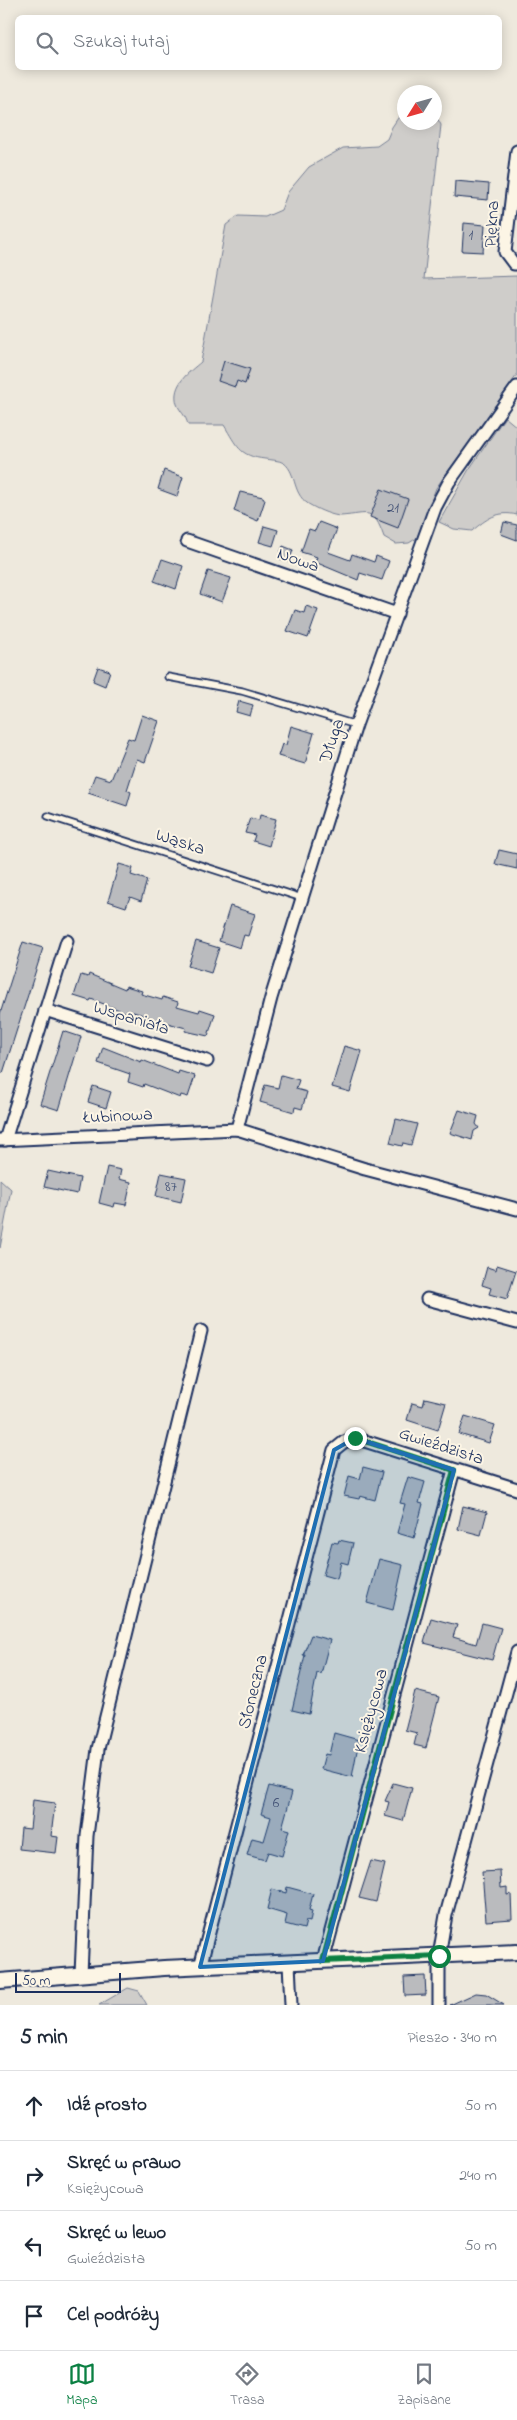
<!DOCTYPE html>
<html lang="pl">
<head>
<meta charset="utf-8">
<style>
  body { margin:0; font-family:"Indie Flower",sans-serif; background:#f2f2f3; color:#1f2937 }
  .compass { position:absolute; left:397px; top:85px; width:45px; height:45px; border-radius:50%; background:#fff; box-shadow:0 2px 12px #0003; rotate:233deg }
  .scale { position:absolute; left:15px; bottom:12px; width:106px; box-sizing:border-box; padding-left:5px; border:2px solid #1b2f5e; border-top:0; font-size:14px; line-height:18px; white-space:nowrap; color:#1b2f5e; -webkit-text-stroke:4px #fcf5e5; paint-order:stroke }
  .stop { position:absolute; width:15px; height:15px; margin:-11px; border:4px solid #0b8043; border-radius:50%; background:#fff }
  .stop.end { background:#0b8043; border-color:#fff; box-shadow:0 1px 5px #0008 }
  .list { margin:0; padding:0; list-style:none }
  h2 { display:flex; justify-content:space-between; align-items:center; height:65px; margin:0; padding:0 20px; font-size:21px }
  h2 small { font-size:16px; font-weight:400; color:#747a83 }
  .list li { display:grid; grid-template-columns:32px 1fr auto; gap:15px; align-items:center; box-sizing:border-box; height:70px; padding:0 20px; border-top:1px solid #e0e1e3 }
  .list b { display:block; font-size:19px; white-space:nowrap }
  .list p { margin:0; font-size:16px; white-space:nowrap; color:#747a83 }
  .list em { font-size:16px; font-style:normal; color:#747a83 }
  .icon { flex:none; width:28px; height:28px; fill:none; stroke:currentColor; stroke-width:2; stroke-linecap:round; stroke-linejoin:round }
  .map { position:relative; flex:none; width:517px; height:2005px; overflow:hidden }
  .search { position:absolute; background:#fff; box-shadow:0 2px 12px #0003; left:15px; right:15px; top:15px; height:55px; display:flex; align-items:center; gap:12px; box-sizing:border-box; padding:0 18px; border-radius:8px; color:#747a83; font-size:19px }
  .sheet { height:345px; background:#fff }
  nav { display:flex; justify-content:space-around; align-items:center; box-sizing:border-box; height:70px; border-top:1px solid #e0e1e3; background:#fff; font-size:14px; color:#747a83 }
  nav a { display:grid; justify-items:center; gap:2px }
  nav .on { color:#0b8043 }
  .map>svg:first-child { display:block }
</style>
</head>
<body>
<div class="map">
<svg width="517" height="2005" viewBox="0 0 517 2005">
  <rect width="100%" height="100%" fill="#eee9dd"/>
  <filter id="ink" filterUnits="userSpaceOnUse"><feTurbulence type="fractalNoise" baseFrequency=".02" numOctaves="2"/><feDisplacementMap in="SourceGraphic" scale="10" xChannelSelector="R" yChannelSelector="G"/><feConvolveMatrix kernelMatrix="1 2 1 2 8 2 1 2 1" color-interpolation-filters="sRGB"/></filter>
  <g filter="url(#ink)">
    <g fill="#cfcdca" stroke="#757e94">
      <path d="M 402,112 L 404,112 L 404,122 L 434,122 L 435,114 L 441,125 L 424,279 L 517,276 L 517,375 L 436,488 L 417,538 L 409,543 L 396,544 L 384,537 C 373,506 369,514 341,516 C 333,516 319,510 312,506 C 291,496 298,474 284,463 C 279,460 271,460 265,459 C 239,456 237,446 224,425 L 188,425 C 186,415 180,412 177,404 C 171,385 189,372 201,362 L 226,225 L 238,216 L 265,217 L 281,210 L 288,192 L 309,167 L 343,148 L 377,146 L 387,139 L 392,127 Z"/>
      <path d="M 505,417 L 517,427 L 517,515 C 498,510 486,519 472,531 L 454,529 L 439,522 L 468,471 Z"/>
      <polygon points="0,1179 11,1189 0,1248"/>
      <polygon points="128,1988 139,1991 147,2005 99,2005"/>
    </g>
    <g fill="#babbbe" stroke="#1b2f5e">
      <polygon points="455,181 489,184 488,200 454,197"/>
      <polygon points="464,223 485,225 483,252 462,251"/>
      <polygon points="224,361 250,369 245,384 237,381 235,387 218,381"/>
      <polygon points="164,470 183,477 177,496 158,489"/>
      <polygon points="381,489 408,499 398,528 370,517"/>
      <polygon points="240,492 263,497 265,500 258,521 234,511"/>
      <polygon points="319,522 337,529 328,552 350,560 352,554 374,562 376,556 389,561 382,580 360,573 358,580 315,562 317,557 301,552 309,529 315,531"/>
      <polygon points="504,522 517,525 517,540 501,534"/>
      <polygon points="264,526 278,530 273,546 259,542"/>
      <polygon points="283,546 293,550 289,562 278,558"/>
      <polygon points="162,559 183,566 176,589 154,581"/>
      <polygon points="208,571 231,578 222,602 200,594"/>
      <polygon points="306,606 318,610 308,638 287,631 295,610 304,613"/>
      <polygon points="98,667 110,671 105,686 93,681"/>
      <polygon points="239,701 253,705 250,716 236,712"/>
      <polygon points="142,715 159,721 145,762 137,759 127,790 131,792 127,806 88,793 95,775 111,780 128,738 134,740"/>
      <polygon points="291,726 314,733 305,764 278,756 282,744 286,745"/>
      <polygon points="260,815 276,819 269,846 253,841 255,835 245,833 250,818 259,820"/>
      <polygon points="499,850 517,854 517,869 495,864"/>
      <polygon points="119,864 133,868 131,875 147,880 141,901 130,897 126,907 108,901"/>
      <polygon points="230,906 255,914 248,936 244,935 240,948 219,941"/>
      <polygon points="196,941 219,948 211,973 188,966"/>
      <polygon points="23,942 43,948 3,1073 0,1073 0,1014"/>
      <polygon points="89,974 125,989 126,986 142,991 141,994 162,1000 163,997 178,1002 177,1006 199,1012 200,1009 215,1014 208,1036 185,1031 186,1028 164,1022 164,1024 148,1019 149,1017 127,1010 127,1013 91,999 90,1001 74,996 81,975 88,977"/>
      <polygon points="63,1031 81,1037 59,1110 40,1104"/>
      <polygon points="344,1046 362,1051 350,1092 332,1087"/>
      <polygon points="103,1047 141,1062 142,1060 178,1074 179,1071 195,1076 188,1097 181,1095 180,1098 144,1084 143,1087 128,1082 130,1074 98,1063"/>
      <polygon points="281,1075 299,1080 296,1089 307,1092 302,1109 295,1107 294,1112 260,1102 265,1085 278,1088"/>
      <polygon points="93,1086 111,1092 106,1108 88,1102"/>
      <polygon points="459,1110 478,1116 476,1124 479,1128 474,1131 472,1140 450,1133"/>
      <polygon points="396,1119 417,1124 411,1145 403,1143 402,1146 390,1143"/>
      <polygon points="107,1167 121,1170 119,1179 131,1182 126,1205 115,1203 114,1207 99,1203"/>
      <polygon points="48,1171 80,1178 77,1194 44,1187"/>
      <polygon points="161,1173 186,1178 181,1202 156,1196"/>
      <polygon points="497,1265 516,1271 507,1299 489,1294 491,1288 482,1285 487,1267 496,1270"/>
      <polygon points="425,1398 446,1403 438,1430 407,1420 412,1403 423,1406"/>
      <polygon points="465,1416 495,1425 489,1443 459,1434"/>
      <polygon points="363,1467 382,1472 375,1500 360,1496 359,1499 344,1496 349,1476 360,1479"/>
      <polygon points="408,1477 425,1482 419,1503 423,1504 414,1538 397,1533 405,1504 400,1503"/>
      <polygon points="463,1506 487,1512 481,1535 458,1529"/>
      <polygon points="339,1540 353,1543 348,1564 341,1562 337,1579 323,1575 332,1542 338,1543"/>
      <polygon points="379,1559 403,1565 393,1610 367,1603"/>
      <polygon points="431,1618 457,1625 453,1637 476,1644 482,1623 501,1628 492,1660 424,1643"/>
      <polygon points="311,1635 330,1640 321,1674 317,1673 309,1714 292,1710 305,1655 303,1655"/>
      <polygon points="415,1691 439,1697 426,1748 414,1745 417,1733 405,1730"/>
      <polygon points="334,1733 359,1740 352,1777 321,1769 325,1754 329,1755"/>
      <polygon points="393,1783 412,1788 403,1821 385,1816 389,1802 385,1801"/>
      <polygon points="269,1786 292,1792 282,1828 289,1830 282,1856 268,1852 265,1860 247,1855 252,1838 264,1841 271,1817 261,1814"/>
      <polygon points="33,1800 55,1803 51,1836 58,1837 56,1853 19,1849 21,1828 30,1829"/>
      <polygon points="371,1861 385,1864 376,1902 359,1898"/>
      <polygon points="500,1871 501,1888 507,1887 507,1895 511,1894 512,1919 486,1921 482,1872"/>
      <polygon points="287,1887 313,1894 309,1910 312,1911 310,1922 306,1921 304,1929 285,1924 287,1915 267,1909 272,1889 286,1893"/>
      <polygon points="425,1976 426,1995 405,1996 404,1977"/>
      <polygon points="476,1993 486,1994 504,2005 450,2005"/>
    </g>
    <g fill="none" stroke-linecap="round" stroke-linejoin="round">
      <g stroke="#1b2f5e" stroke-width="9">
        <g id="service">
          <polyline points="168,677 242,691 356,725"/>
          <polyline points="48,816 302,898"/>
        </g>
      </g>
      <g stroke="#1b2f5e" stroke-width="15">
        <g id="minor">
          <polyline points="517,151 505,252 514,264 517,264"/>
          <polyline points="187,541 397,614"/>
          <polyline points="45,1010 207,1061"/>
          <polyline points="237,1129 271,998 356,725 435,508 449,482 517,387"/>
          <polyline points="0,1140 237,1129 365,1169 517,1209"/>
          <polyline points="5,1140 67,941"/>
          <polyline points="427,1299 517,1323"/>
          <polyline points="323,1961 454,1470"/>
          <polyline points="289,1963 291,2005"/>
          <polyline points="200,1967 334,1450 344,1442 355,1438 517,1489"/>
          <polyline points="81,1974 87,1836 98,1749 201,1331"/>
          <polyline points="439,2005 439,1956 446,1915 517,1652"/>
        </g>
      </g>
      <g stroke="#1b2f5e" stroke-width="18">
        <polyline id="tertiary" points="0,1981 164,1968 517,1952"/>
      </g>
      <use href="#service" stroke="#fcf5e5" stroke-width="5.5"/>
      <use href="#minor" stroke="#fcf5e5" stroke-width="11"/>
      <use href="#tertiary" stroke="#fcf5e5" stroke-width="14"/>
    </g>
  </g>
  <g fill="none" stroke-linecap="round" stroke-linejoin="round" filter="url(#ink)">
    <polyline stroke="#0b8043" stroke-width="6" points="355,1438 454,1470 323,1961 439,1956"/>
  </g>
  <path fill="#1f6fb2" fill-opacity="0.2" stroke="#1f6fb2" stroke-width="4" stroke-linejoin="round" d="M 355,1438 L 454,1470 L 323,1961 L 200,1967 L 331,1462 L 334,1450 Z"/>
  <g text-anchor="middle" dominant-baseline="central" stroke-width="4" stroke-linejoin="round" paint-order="stroke">
    <g font-size="15" fill="#435276">
      <text x="471" y="235">1</text>
      <text x="393" y="508">21</text>
      <text x="171" y="1187">87</text>
      <text x="276" y="1803">6</text>
    </g>
    <g font-size="18" fill="#1b2f5e" stroke="#fcf5e5">
      <text transform="translate(493 224) rotate(-87)">Piękna</text>
      <text transform="translate(298 561) rotate(19)">Nowa</text>
      <text transform="translate(333 741) rotate(-72)">Długa</text>
      <text transform="translate(180 843) rotate(18)">Wąska</text>
      <text transform="translate(131 1019) rotate(17)">Wspaniała</text>
      <text transform="translate(118 1117) rotate(-3)">Łubinowa</text>
      <text transform="translate(441 1447) rotate(18)">Gwieździsta</text>
      <text transform="translate(254 1692) rotate(-76)">Słoneczna</text>
      <text transform="translate(372 1711) rotate(-75)">Księżycowa</text>
    </g>
  </g>
</svg>
<svg class="compass" viewBox="-18 -18 36 36"><path d="M0-13l5 13h-10z" fill="#e53935"/><path d="M0 13l5-13h-10z" fill="#747a83"/></svg>
<div class="scale">50 m</div>
<div class="stop" style="left:439px;top:1956px"></div>
<div class="stop end" style="left:355px;top:1438px"></div>
<div class="search"><svg class="icon" aria-label="search" viewBox="0 0 24 24"><circle cx="10" cy="10" r="6"/><path d="M15 15l6 6"/></svg>Szukaj tutaj</div>
</div>
<section class="sheet">
<h2>5 min<small>Pieszo · 340 m</small></h2>
<ul class="list">
<li><svg class="icon" aria-label="ahead" viewBox="0 0 24 24"><path d="M12 20V5M6 11l6-6 6 6"/></svg><div><b>Idź prosto</b></div><em>50 m</em></li>
<li><svg class="icon" aria-label="right" viewBox="0 0 24 24"><path d="M7 20v-9h11M14 6l5 5-5 5"/></svg><div><b>Skręć w prawo</b><p>Księżycowa</p></div><em>240 m</em></li>
<li><svg class="icon" aria-label="left" viewBox="0 0 24 24"><path d="M17 20v-9H6M10 6l-5 5 5 5"/></svg><div><b>Skręć w lewo</b><p>Gwieździsta</p></div><em>50 m</em></li>
<li><svg class="icon" aria-label="arrive" viewBox="0 0 24 24"><path d="M6 21V4h12l-3 4 3 4H6"/></svg><div><b>Cel podróży</b></div></li>
</ul>
</section>
<nav>
<a class="on"><svg class="icon" aria-label="map" viewBox="0 0 24 24"><path d="M3 6l6-2 6 2 6-2v14l-6 2-6-2-6 2zM9 4v14M15 6v14"/></svg>Mapa</a>
<a><svg class="icon" aria-label="directions" viewBox="0 0 24 24"><path d="M12 3l9 9-9 9-9-9zM9 14v-3h6M13 9l2 2-2 2"/></svg>Trasa</a>
<a><svg class="icon" aria-label="saved" viewBox="0 0 24 24"><path d="M7 4h10v16l-5-4-5 4z"/></svg>Zapisane</a>
</nav>
</body>
</html>
